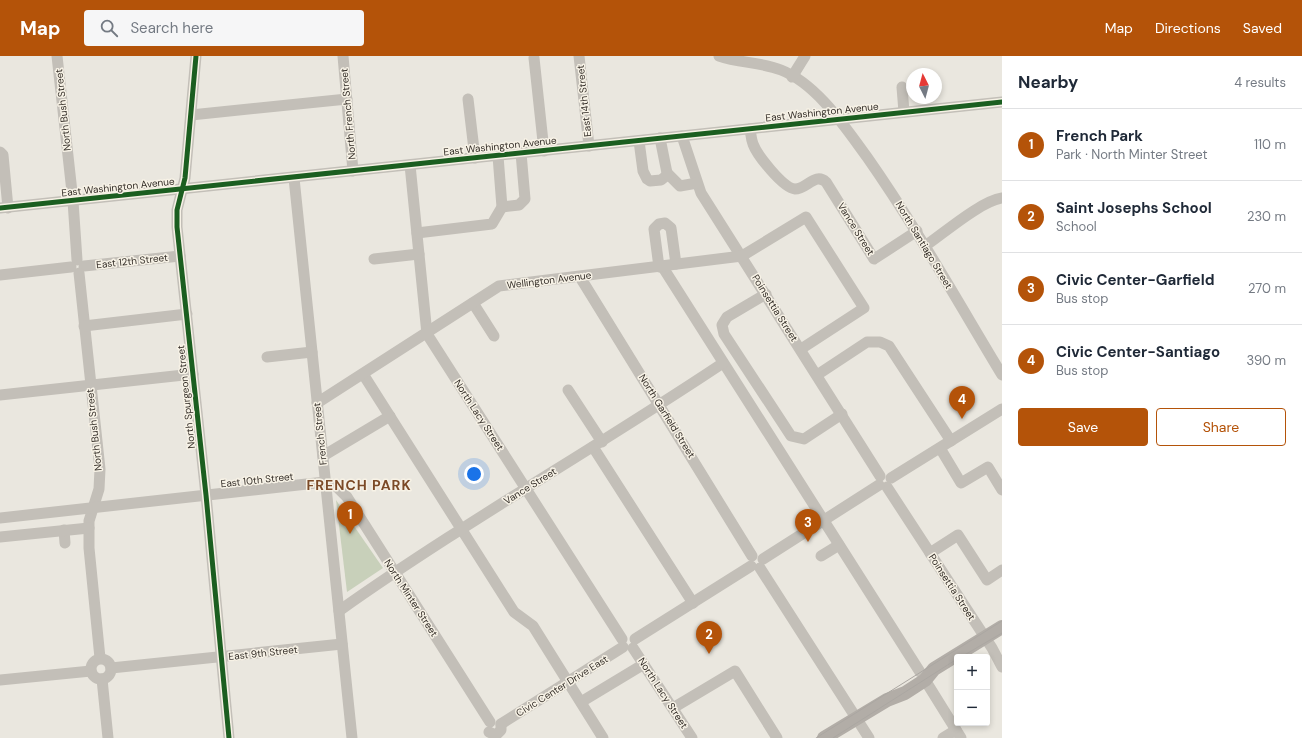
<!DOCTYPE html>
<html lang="en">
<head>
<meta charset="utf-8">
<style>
  body { margin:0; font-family:"DM Sans",sans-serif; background:#f6f6f7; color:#1f2937 }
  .controls { position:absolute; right:12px; bottom:12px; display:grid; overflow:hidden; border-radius:4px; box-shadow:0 2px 6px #0003 }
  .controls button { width:36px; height:36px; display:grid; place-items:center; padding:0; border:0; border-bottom:1px solid #e0e1e3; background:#fff; color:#1f2937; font:20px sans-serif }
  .compass { position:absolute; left:906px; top:12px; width:36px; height:36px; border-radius:50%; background:#fff; box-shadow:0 2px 6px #0003; rotate:354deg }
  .you { position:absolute; left:474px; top:418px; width:14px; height:14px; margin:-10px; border:3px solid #fff; border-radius:50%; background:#1a73e8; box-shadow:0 0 0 6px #1a73e833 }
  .badge { display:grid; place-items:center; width:26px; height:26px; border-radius:50%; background:#b45309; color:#fff; font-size:13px; font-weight:700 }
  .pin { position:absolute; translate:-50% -33px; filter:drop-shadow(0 1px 2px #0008) }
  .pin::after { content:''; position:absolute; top:21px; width:14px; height:12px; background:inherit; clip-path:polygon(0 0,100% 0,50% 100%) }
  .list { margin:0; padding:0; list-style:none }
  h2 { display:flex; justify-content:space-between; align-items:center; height:52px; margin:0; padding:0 16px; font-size:17px }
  h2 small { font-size:13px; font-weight:400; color:#747a83 }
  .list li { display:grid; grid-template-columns:26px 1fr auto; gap:12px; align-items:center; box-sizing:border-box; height:72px; padding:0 16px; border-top:1px solid #e0e1e3 }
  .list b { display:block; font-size:15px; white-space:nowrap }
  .list p { margin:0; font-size:13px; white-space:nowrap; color:#747a83 }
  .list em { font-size:13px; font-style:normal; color:#747a83 }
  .actions { display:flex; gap:8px; padding:12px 16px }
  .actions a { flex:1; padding:9px 0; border:1px solid #b45309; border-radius:4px; text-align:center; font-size:14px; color:#b45309 }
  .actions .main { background:#b45309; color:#fff }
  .icon { flex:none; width:22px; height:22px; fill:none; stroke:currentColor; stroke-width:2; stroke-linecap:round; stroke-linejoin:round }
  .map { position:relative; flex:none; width:1002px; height:682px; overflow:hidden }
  header { display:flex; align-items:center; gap:24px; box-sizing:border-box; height:56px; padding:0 20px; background:#b45309; color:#fff }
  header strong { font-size:19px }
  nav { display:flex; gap:22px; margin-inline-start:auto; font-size:14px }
  .search { width:280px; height:36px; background:#f6f6f7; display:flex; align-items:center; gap:10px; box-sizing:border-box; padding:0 14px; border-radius:4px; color:#747a83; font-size:15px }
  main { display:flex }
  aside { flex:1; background:#fff }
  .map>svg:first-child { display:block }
</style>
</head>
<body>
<header>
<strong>Map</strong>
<div class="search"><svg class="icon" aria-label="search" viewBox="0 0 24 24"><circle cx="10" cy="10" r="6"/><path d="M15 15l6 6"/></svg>Search here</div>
<nav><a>Map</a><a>Directions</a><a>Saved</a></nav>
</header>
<main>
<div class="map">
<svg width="1002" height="682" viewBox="0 0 1002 682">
  <rect width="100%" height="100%" fill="#eae7df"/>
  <polygon fill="#c8d0ba" points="336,444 383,512 347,536"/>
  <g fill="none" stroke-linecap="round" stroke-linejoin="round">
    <g stroke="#c3bfb8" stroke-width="11">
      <polyline points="57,0 73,145 77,204"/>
      <polyline points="196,0 185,122 177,154 177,171 206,439 229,682"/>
      <polyline points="343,0 353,115"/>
      <polyline points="579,0 589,90"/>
      <path d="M 719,0 C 739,7 761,6 781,14 C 817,28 845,71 867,101 C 916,171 958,246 1002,319"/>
      <polyline points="534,2 544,95"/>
      <polyline points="792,21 805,0"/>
      <polyline points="902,31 904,56"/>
      <polyline points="468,43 475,102"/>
      <polyline points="191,59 347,43"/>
      <path d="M 750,73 C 751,78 751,83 753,88 C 757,99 783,132 795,133 C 807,133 815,116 826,126 L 874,203 L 917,175"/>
      <polyline points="682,80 701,137 880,420"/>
      <polyline points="639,85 643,115 647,123 650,125 661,124 666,120 667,117 660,82"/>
      <polyline points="0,96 3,99 8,152"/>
      <polyline points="410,109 427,278 622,583"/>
      <polyline points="667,117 680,130 697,127"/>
      <polyline points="294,122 352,682"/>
      <polyline points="502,151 519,149 525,143 521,97"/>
      <polyline points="0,152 1002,46"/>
      <polyline points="417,177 492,168 502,151 498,100"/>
      <path d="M 925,190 C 944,177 981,145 1002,142"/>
      <polyline points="374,203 419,198"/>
      <polyline points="84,210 180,200"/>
      <polyline points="662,210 920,616"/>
      <polyline points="659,211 654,173 659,168 665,167 671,172 676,208"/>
      <polyline points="79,217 100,413 99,433 89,465 89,492 100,602"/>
      <polyline points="0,219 71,211"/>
      <polyline points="580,221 752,500"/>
      <polyline points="766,238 727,261 722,269 724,278 791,380 804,383 842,358"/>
      <polyline points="473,247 494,280"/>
      <polyline points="84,270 187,258"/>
      <polyline points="267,301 312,296"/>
      <polyline points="363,318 514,556 533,570 603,682"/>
      <polyline points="817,319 867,286 880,286 889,290 951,385"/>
      <polyline points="568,334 602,386"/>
      <polyline points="0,339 193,318"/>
      <polyline points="317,347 499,230 742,200 806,161 864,252 801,293"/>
      <polyline points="593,391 693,547"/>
      <polyline points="940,392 961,427 988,411 1002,434"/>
      <polyline points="323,400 390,360"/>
      <polyline points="891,422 1002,353"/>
      <polyline points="887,431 992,592 1002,611"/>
      <polyline points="0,462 325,426 337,431 347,441 490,666"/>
      <polyline points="64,474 65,487"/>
      <polyline points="0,481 89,472"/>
      <polyline points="930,497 958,479 987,524 1002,514"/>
      <polyline points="821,500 839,489"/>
      <polyline points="763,503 879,429"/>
      <polyline points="760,512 869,682"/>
      <path d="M 339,555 C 463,467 596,392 723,307"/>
      <polyline points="635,583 751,510"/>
      <polyline points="633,592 692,682"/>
      <circle cx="101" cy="613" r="10"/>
      <polyline points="111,612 342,588"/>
      <polyline points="102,623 108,682"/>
      <polyline points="0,624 91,615"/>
      <polyline points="925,624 961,682"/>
      <polyline points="581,646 644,608"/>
      <polyline points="673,652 735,615 777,682"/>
      <polyline points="501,668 623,591"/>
      <polyline points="489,676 493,678 497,678 501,674 501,668"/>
      <polyline points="943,682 956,674"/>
    </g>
    <polyline stroke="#b2ada7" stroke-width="14" points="824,682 887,644 905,637 925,624 934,613 1002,571"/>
    <g stroke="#aba7a2" stroke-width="1">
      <polyline points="961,601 1002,577"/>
      <polyline points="816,682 1002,565"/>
      <polyline points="833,682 957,603"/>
    </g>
    <g stroke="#f7f2e6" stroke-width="8">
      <g id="cycleway">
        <polyline points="196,0 185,122 177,154 177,171 206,439 229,682"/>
        <polyline points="0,152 1002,46"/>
      </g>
    </g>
    <use href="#cycleway" stroke="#1b5e20" stroke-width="5"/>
  </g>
  <g text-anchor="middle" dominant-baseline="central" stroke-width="3" stroke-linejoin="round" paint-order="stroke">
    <g font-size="10" fill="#332d27" stroke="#f7f2e6">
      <text transform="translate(584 45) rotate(-96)">East 14th Street</text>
      <text transform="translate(63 54) rotate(-96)">North Bush Street</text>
      <text transform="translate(822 56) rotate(-6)">East Washington Avenue</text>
      <text transform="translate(348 58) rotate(-95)">North French Street</text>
      <text transform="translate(500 90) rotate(-6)">East Washington Avenue</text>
      <text transform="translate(118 131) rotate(-6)">East Washington Avenue</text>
      <text transform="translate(856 173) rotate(58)">Vance Street</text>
      <text transform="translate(924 189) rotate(59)">North Santiago Street</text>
      <text transform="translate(132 205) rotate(-6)">East 12th Street</text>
      <text transform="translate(549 224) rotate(-7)">Wellington Avenue</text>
      <text transform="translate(775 252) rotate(58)">Poinsettia Street</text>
      <text transform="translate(186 341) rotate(-96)">North Spurgeon Street</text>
      <text transform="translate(479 359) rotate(57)">North Lacy Street</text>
      <text transform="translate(667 360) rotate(58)">North Garfield Street</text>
      <text transform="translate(94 374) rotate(-96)">North Bush Street</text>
      <text transform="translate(320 378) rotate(-96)">French Street</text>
      <text transform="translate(257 424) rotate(-6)">East 10th Street</text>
      <text transform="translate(530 430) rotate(-32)">Vance Street</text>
      <text transform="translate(952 531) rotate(57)">Poinsettia Street</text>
      <text transform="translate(411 542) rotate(57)">North Minter Street</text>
      <text transform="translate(263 597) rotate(-6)">East 9th Street</text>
      <text transform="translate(562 630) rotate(-32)">Civic Center Drive East</text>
      <text transform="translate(663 637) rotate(57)">North Lacy Street</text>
    </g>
    <g font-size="14" font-weight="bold" letter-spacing="1" fill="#7b4a27" stroke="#f7f2e6">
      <text x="359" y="429">FRENCH PARK</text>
    </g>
  </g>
</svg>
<div class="controls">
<button>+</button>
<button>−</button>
</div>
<svg class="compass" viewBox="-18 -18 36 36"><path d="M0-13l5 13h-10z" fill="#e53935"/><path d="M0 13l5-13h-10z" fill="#747a83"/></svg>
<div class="you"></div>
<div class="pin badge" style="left:350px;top:478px">1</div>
<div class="pin badge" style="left:709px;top:598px">2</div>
<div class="pin badge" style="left:808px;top:486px">3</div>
<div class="pin badge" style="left:962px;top:363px">4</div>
</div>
<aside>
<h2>Nearby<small>4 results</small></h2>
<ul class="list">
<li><span class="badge">1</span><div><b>French Park</b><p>Park · North Minter Street</p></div><em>110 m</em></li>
<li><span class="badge">2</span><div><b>Saint Josephs School</b><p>School</p></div><em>230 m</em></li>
<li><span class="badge">3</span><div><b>Civic Center-Garfield</b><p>Bus stop</p></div><em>270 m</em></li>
<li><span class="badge">4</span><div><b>Civic Center-Santiago</b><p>Bus stop</p></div><em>390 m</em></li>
</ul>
<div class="actions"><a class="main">Save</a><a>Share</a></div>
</aside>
</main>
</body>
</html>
